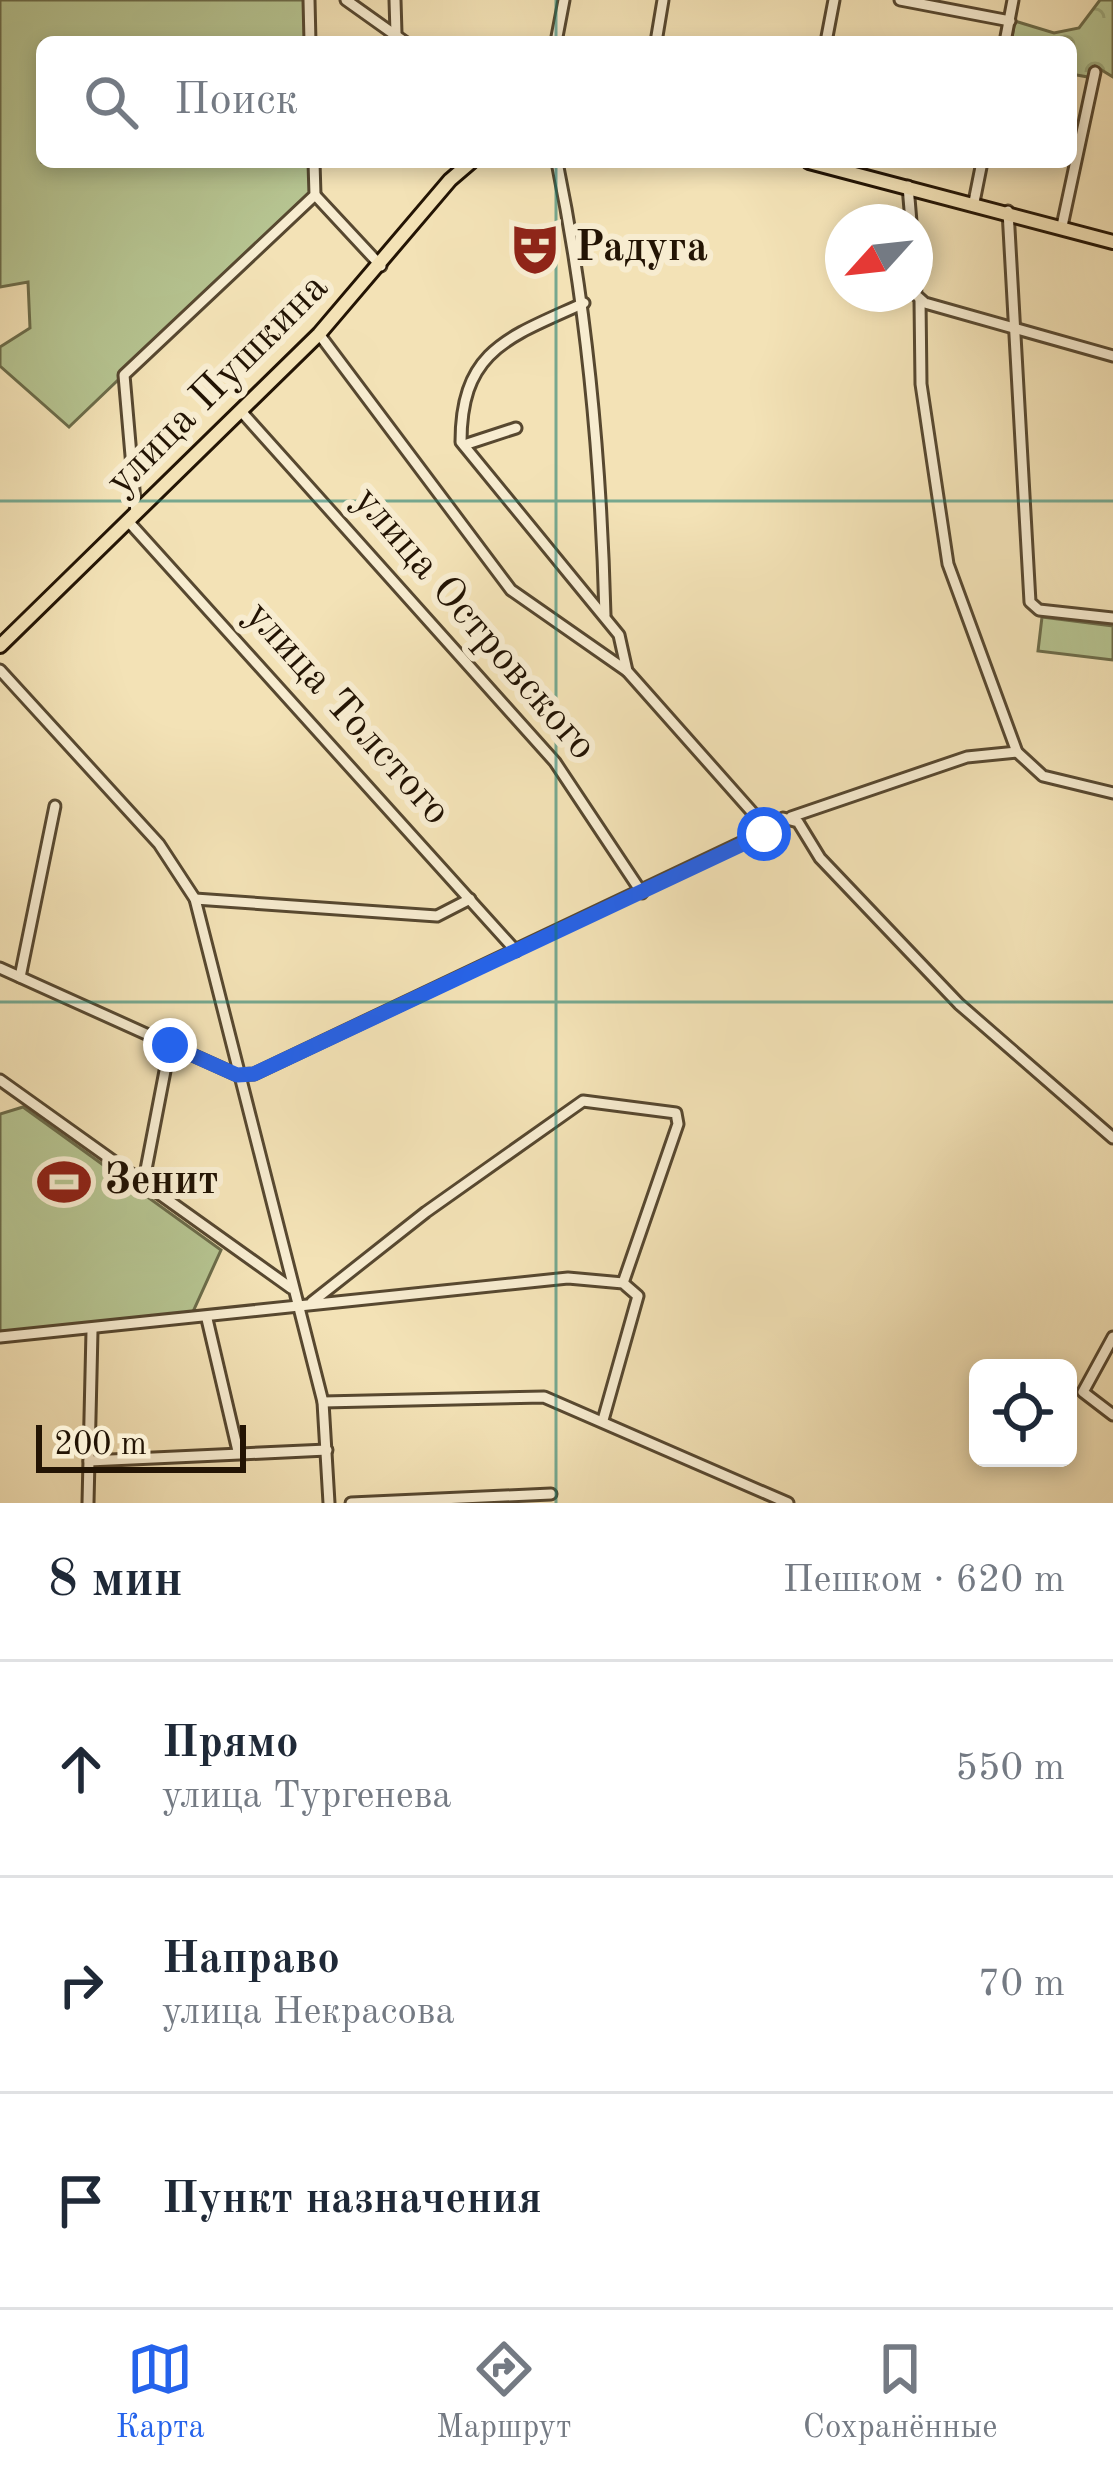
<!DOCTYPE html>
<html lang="ru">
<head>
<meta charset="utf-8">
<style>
  body { margin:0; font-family:"Old Standard TT",serif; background:#f2f2f3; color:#1f2937 }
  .controls { position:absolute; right:36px; bottom:36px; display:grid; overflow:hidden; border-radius:18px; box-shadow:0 6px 18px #0003 }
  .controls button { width:108px; height:108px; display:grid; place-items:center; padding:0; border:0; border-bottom:3px solid #e0e1e3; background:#fff; color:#1f2937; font:60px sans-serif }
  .compass { position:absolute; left:825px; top:204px; width:108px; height:108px; border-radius:50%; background:#fff; box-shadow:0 6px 18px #0003; rotate:243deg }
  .scale { position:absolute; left:36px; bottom:30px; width:210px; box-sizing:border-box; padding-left:12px; border:6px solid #231404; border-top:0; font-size:33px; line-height:42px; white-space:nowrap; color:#231404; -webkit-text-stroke:9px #f7ecd0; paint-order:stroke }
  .stop { position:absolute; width:36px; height:36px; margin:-27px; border:9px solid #2563eb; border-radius:50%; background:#fff }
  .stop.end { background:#2563eb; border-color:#fff; box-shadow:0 3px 12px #0008 }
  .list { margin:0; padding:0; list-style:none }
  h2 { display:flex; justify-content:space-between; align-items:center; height:156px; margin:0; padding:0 48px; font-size:51px }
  h2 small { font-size:39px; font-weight:400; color:#747a83 }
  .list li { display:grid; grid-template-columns:78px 1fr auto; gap:36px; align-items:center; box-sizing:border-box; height:216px; padding:0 48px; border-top:3px solid #e0e1e3 }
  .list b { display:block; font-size:45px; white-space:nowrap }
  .list p { margin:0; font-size:39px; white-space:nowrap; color:#747a83 }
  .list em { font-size:39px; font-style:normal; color:#747a83 }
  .icon { flex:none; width:66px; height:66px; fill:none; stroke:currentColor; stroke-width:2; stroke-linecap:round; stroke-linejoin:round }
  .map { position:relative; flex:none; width:1113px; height:1503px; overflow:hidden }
  .search { position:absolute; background:#fff; box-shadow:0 6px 18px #0003; left:36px; right:36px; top:36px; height:132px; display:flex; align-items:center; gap:30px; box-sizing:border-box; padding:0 42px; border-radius:18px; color:#747a83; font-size:45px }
  .sheet { height:804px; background:#fff }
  nav { display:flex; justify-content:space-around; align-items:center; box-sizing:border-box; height:168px; border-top:3px solid #e0e1e3; background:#fff; font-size:33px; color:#747a83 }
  nav a { display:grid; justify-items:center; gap:6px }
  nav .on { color:#2563eb }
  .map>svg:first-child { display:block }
</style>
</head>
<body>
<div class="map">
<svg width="1113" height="1503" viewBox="0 0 1113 1503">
  <defs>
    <pattern id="forest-crowns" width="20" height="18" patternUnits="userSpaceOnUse" patternTransform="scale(3)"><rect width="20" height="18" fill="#b6c491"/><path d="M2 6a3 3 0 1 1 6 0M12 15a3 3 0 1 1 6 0" fill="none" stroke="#9ca87b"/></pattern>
  </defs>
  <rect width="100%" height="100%" fill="#f3e2b6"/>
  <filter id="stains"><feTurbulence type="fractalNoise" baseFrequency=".00167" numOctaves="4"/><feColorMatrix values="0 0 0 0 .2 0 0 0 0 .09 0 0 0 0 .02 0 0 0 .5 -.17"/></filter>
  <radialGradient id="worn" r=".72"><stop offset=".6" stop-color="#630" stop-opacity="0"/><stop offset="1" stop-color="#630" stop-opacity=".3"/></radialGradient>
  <polygon fill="url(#forest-crowns)" stroke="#6c6c4a" stroke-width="3" points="1100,0 1113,0 1113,77 1095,66 1088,77 1071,74 1071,42 1011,42 1015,21 1054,33 1079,28"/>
  <g fill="#b6c491" stroke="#6c6c4a" stroke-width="3">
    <polygon points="0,0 304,0 305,42 42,42 42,162 309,162 310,196 69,427 0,366 0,347 30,328 28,282 0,287"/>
    <polygon points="1042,617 1113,626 1113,660 1038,651"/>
    <polygon points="23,1107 221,1250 191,1316 71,1331 0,1331 0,1114"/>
  </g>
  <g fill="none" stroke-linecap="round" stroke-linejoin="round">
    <g stroke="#574830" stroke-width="15">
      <g id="minor">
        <polyline points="309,0 310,42"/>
        <polyline points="346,0 405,42"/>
        <polyline points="395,0 396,33"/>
        <polyline points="900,0 1010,21"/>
        <polyline points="556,42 564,0"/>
        <polyline points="656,42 663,0"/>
        <polyline points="826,42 834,0"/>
        <polyline points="1005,42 1013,0"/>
        <path d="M 557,162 C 588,313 601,461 605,615"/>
        <polyline points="908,186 911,222"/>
        <polyline points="315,195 381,266"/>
        <polyline points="974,202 982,162"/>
        <polyline points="1008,211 1030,602 1039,610 1113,618"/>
        <polyline points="1062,226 1095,72"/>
        <polyline points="915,277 916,295 925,303 1113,356"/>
        <polyline points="920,300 921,384 948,564 1017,752 1043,776 1113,793"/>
        <polyline points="319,334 511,590 627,671"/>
        <polyline points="240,410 555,762 642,893"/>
        <polyline points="464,445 516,428"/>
        <polyline points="136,513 124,375 315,195 314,162"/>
        <polyline points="128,521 516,951"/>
        <polyline points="0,670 159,844 195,899 323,1402 329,1503"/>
        <polyline points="791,817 967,757 1017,752"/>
        <polyline points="768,830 783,818 798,822 820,858 959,1004 1113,1138"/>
        <polyline points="195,899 437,916 470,899"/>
        <path d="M 0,968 L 237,1075 L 254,1074 L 768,830 L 627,671 L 619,635 L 461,442 C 461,349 510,337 584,303"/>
        <polyline points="20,977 55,806"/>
        <polyline points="0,1080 291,1288"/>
        <polyline points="143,1185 170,1045"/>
        <polyline points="312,1302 426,1212 583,1101 676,1113 678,1124 623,1283"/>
        <polyline points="207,1319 238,1451"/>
        <polyline points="0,1337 568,1278 623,1283 638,1296 603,1420"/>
        <polyline points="1113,1337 1083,1392 1113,1415"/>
        <polyline points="323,1402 544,1397 788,1503"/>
        <polyline points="89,1461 327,1450"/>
        <polyline points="88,1503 92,1331"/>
        <polyline points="351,1503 551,1494"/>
      </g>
    </g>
    <g stroke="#231404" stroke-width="18">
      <g id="major">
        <polyline points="809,162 1113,242"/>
        <polyline points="0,646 319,334 450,180 471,162"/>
      </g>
    </g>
    <use href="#minor" stroke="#f7ecd0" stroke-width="9"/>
    <use href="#major" stroke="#f3e2b6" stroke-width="12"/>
  </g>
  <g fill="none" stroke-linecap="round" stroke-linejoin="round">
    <polyline stroke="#2563eb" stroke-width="15" points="170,1045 237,1075 254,1074 764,834"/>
  </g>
  <path fill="none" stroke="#0f766e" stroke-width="3" stroke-opacity="0.55" d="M 556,0 L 556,42M 556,162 L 556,1503M 0,501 L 1113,501M 0,1002 L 1113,1002"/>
  <defs>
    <g id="theatre-bare" transform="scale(4.14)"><path d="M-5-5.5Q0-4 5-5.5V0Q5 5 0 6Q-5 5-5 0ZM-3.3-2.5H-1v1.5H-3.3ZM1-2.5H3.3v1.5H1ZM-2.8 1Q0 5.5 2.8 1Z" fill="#8f2418" stroke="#f7ecd0" stroke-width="2.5" paint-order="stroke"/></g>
    <g id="stadium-bare" transform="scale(4.14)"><path d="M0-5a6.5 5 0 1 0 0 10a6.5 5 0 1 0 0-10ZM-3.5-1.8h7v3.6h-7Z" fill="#8f2418" stroke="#f7ecd0" stroke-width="2.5" paint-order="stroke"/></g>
  </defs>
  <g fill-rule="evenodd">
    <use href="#theatre-bare" x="535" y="249"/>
    <use href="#stadium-bare" x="64" y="1182"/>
  </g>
  <g text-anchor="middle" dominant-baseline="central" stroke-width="12" stroke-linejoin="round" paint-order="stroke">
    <g font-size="42" font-weight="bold" fill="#231404" stroke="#f7ecd0" text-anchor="start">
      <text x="575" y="249">Радуга</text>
      <text x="104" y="1182">Зенит</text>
    </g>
    <g font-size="42" fill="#231404" stroke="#f7ecd0">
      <text transform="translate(218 385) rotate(-45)">улица Пушкина</text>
      <text transform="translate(474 624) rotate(49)">улица Островского</text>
      <text transform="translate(347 714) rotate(48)">улица Толстого</text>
    </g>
  </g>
  <rect width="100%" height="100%" filter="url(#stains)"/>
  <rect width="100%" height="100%" fill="url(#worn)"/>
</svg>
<div class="controls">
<button><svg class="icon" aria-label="locate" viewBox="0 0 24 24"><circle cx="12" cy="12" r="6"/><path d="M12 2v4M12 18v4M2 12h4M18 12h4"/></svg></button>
</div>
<svg class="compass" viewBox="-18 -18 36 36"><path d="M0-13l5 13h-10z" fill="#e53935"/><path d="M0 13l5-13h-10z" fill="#747a83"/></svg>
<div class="scale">200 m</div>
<div class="stop" style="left:764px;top:834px"></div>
<div class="stop end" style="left:170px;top:1045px"></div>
<div class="search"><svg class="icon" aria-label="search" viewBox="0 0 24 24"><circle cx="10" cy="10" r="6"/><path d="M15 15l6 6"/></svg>Поиск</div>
</div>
<section class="sheet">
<h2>8 мин<small>Пешком · 620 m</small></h2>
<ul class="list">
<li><svg class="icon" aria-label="ahead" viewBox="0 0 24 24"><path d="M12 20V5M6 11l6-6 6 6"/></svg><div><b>Прямо</b><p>улица Тургенева</p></div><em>550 m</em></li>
<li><svg class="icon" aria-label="right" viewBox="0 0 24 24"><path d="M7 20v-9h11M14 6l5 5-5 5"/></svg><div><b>Направо</b><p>улица Некрасова</p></div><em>70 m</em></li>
<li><svg class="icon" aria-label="arrive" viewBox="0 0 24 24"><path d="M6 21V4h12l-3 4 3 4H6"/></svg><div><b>Пункт назначения</b></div></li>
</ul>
</section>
<nav>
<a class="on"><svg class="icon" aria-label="map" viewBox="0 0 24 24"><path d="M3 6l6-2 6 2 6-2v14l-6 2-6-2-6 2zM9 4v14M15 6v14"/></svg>Карта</a>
<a><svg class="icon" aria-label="directions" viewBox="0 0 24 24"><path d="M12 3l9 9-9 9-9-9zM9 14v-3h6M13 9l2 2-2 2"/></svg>Маршрут</a>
<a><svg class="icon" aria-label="saved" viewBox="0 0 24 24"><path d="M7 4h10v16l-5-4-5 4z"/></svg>Сохранённые</a>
</nav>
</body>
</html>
